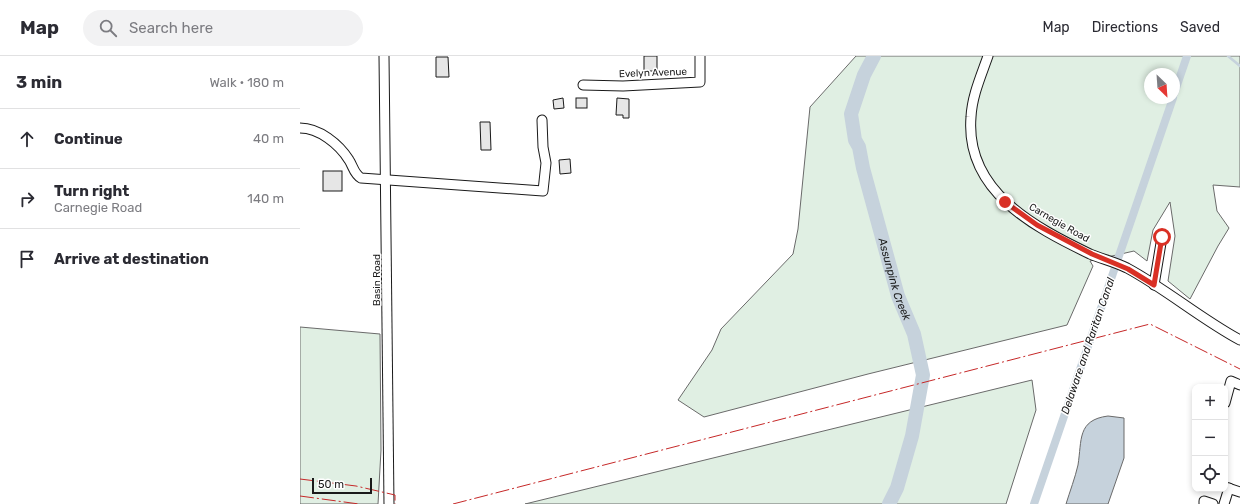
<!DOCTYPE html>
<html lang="en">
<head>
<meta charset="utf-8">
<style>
  body { margin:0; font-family:Rubik,sans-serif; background:#f2f2f3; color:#2b2b33 }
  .controls { position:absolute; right:12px; bottom:12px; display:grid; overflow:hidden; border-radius:8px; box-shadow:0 2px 6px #0003 }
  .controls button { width:36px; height:36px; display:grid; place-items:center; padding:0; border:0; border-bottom:1px solid #e1e1e2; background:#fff; color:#2b2b33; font:20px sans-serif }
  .compass { position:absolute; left:844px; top:12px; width:36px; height:36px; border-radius:50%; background:#fff; box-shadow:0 2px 6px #0003; rotate:155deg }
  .scale { position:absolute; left:12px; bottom:10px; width:60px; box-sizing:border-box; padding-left:4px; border:2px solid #1a1a1a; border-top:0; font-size:11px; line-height:14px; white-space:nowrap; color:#1a1a1a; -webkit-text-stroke:3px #fff; paint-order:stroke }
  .stop { position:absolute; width:12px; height:12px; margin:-9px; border:3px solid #d93025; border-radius:50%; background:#fff }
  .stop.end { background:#d93025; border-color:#fff; box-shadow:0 1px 4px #0008 }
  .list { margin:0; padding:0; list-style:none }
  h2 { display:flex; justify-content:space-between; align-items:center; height:52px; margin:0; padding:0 16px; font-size:17px }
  h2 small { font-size:13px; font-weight:400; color:#7c7c81 }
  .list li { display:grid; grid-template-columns:26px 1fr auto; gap:12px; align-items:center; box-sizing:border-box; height:60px; padding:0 16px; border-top:1px solid #e1e1e2 }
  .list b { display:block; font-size:15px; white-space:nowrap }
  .list p { margin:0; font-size:13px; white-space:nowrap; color:#7c7c81 }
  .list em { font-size:13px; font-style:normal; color:#7c7c81 }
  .icon { flex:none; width:22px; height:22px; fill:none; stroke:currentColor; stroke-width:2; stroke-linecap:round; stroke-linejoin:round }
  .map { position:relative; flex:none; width:940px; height:448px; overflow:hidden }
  header { display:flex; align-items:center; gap:24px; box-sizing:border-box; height:56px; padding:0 20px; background:#fff; border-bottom:1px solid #e1e1e2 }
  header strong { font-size:19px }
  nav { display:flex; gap:22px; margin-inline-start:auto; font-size:14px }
  .search { width:280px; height:36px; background:#f2f2f3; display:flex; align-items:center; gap:10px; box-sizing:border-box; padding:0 14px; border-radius:22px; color:#7c7c81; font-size:15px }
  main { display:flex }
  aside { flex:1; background:#fff }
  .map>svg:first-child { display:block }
</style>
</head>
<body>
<header>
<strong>Map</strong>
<div class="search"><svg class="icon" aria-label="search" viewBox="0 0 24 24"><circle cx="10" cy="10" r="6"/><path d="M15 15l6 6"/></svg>Search here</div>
<nav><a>Map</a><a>Directions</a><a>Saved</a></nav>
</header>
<main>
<aside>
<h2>3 min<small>Walk · 180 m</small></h2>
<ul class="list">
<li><svg class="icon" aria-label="ahead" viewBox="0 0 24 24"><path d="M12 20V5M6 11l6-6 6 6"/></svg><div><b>Continue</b></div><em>40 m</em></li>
<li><svg class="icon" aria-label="right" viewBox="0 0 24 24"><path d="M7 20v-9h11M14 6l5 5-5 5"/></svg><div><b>Turn right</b><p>Carnegie Road</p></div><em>140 m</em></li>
<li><svg class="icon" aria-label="arrive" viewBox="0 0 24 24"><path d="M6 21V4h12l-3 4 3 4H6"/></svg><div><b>Arrive at destination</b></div></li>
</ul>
</aside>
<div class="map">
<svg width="940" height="448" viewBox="0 0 940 448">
  <rect width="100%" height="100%" fill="#fff"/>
  <g fill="#e0efe3" stroke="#6a6a6a" fill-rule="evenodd">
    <path d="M 556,0 L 940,0 L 940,131 L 913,129 L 917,155 L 929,172 L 918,190 L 890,243 L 868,225 L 875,180 L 870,146 L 853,174 L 847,205 L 834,195 L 790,205 L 793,210 L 767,269 L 568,318 L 404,361 L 378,344 L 412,294 L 421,273 L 493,198 L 498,173 L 510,51 ZM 850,18 L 874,18 L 874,42 L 850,42 Z"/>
    <polygon points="0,271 80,278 81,394 78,448 0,448"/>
    <polygon points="732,324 736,354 706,448 225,448"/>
  </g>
  <path fill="#c6d2dc" stroke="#6a6a6a" d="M 808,360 L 824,362 L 824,402 L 808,448 L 766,448 C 770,435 775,422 778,409 C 782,384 777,364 808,360 Z"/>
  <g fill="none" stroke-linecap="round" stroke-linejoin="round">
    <polyline stroke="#c6d2dc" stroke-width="2.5" points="928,0 940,10"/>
    <g stroke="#c6d2dc" stroke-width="8">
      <polyline points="874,38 887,0"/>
      <polyline points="734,448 873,42"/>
    </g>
    <path stroke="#c6d2dc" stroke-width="14" id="s1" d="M 574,0 L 564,19 L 551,58 L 555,84 L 559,91 L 563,112 L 598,240 L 614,278 L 623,319 L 612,380 L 597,432 L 589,448"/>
  </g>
  <g fill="#e6e6e6" stroke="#1a1a1a">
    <rect x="344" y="0" width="13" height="15"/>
    <polygon points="136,1 148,1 149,21 136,21"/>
    <polygon points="263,42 264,52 254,53 253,44"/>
    <rect x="276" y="42" width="11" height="10"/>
    <polygon points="317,42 329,43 329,62 323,62 323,59 316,59"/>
    <polygon points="180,66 190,66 191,94 181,94"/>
    <polygon points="270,103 271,117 260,118 259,104"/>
    <rect x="23" y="115" width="19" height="20"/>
  </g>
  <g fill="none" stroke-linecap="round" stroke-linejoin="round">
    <g stroke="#1a1a1a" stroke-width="11">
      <g id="minor">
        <polyline points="84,0 89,448"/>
        <path d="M 688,0 C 681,20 672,40 671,61 C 665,135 734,171 790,198 C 802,203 815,206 827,212 C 866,233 901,263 940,284"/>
        <polyline points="283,29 323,30 400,26 400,0"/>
        <path d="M 0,72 C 19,72 39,88 49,104 C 53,110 54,118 61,122 L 243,135 L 246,107 L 243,91 L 242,64"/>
        <polyline points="854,229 862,181"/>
        <polyline points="925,347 931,325 940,329"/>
        <polyline points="925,431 940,436"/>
        <polyline points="904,448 904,445 913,448"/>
        <polyline points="924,448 929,432"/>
      </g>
    </g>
    <use href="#minor" stroke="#fff" stroke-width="9"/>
    <g stroke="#c62828" stroke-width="1" stroke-dasharray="14 3 2 3" stroke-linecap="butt">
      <polyline points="0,423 56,430 95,439 95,448"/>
      <polyline points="0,440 59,448"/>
      <polyline points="153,448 850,268 940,313"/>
    </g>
  </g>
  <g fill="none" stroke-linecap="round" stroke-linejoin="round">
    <polyline stroke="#d93025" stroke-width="5" points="705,146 737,169 792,198 828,213 854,229 862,181"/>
  </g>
  <g text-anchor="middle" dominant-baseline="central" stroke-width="3" stroke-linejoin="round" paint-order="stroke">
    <g font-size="10" fill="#1a1a1a" stroke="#fff">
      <text transform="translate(353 17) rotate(-2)">Evelyn Avenue</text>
      <text transform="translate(759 167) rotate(30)">Carnegie Road</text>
      <text transform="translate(77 224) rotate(-90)">Basin Road</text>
    </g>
    <g font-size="11" font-style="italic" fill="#1a1a1a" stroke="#fff">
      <text stroke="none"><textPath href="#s1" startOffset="234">Assunpink Creek</textPath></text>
      <text transform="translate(788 290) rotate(-71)">Delaware and Raritan Canal</text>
    </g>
  </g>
</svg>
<div class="controls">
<button>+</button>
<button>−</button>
<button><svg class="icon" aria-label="locate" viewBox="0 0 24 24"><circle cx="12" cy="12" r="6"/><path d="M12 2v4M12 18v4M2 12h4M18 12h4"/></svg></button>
</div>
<svg class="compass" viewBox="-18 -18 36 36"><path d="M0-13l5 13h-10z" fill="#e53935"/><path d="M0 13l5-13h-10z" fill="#7c7c81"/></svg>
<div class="scale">50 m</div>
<div class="stop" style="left:862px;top:181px"></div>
<div class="stop end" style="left:705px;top:146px"></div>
</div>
</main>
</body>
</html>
